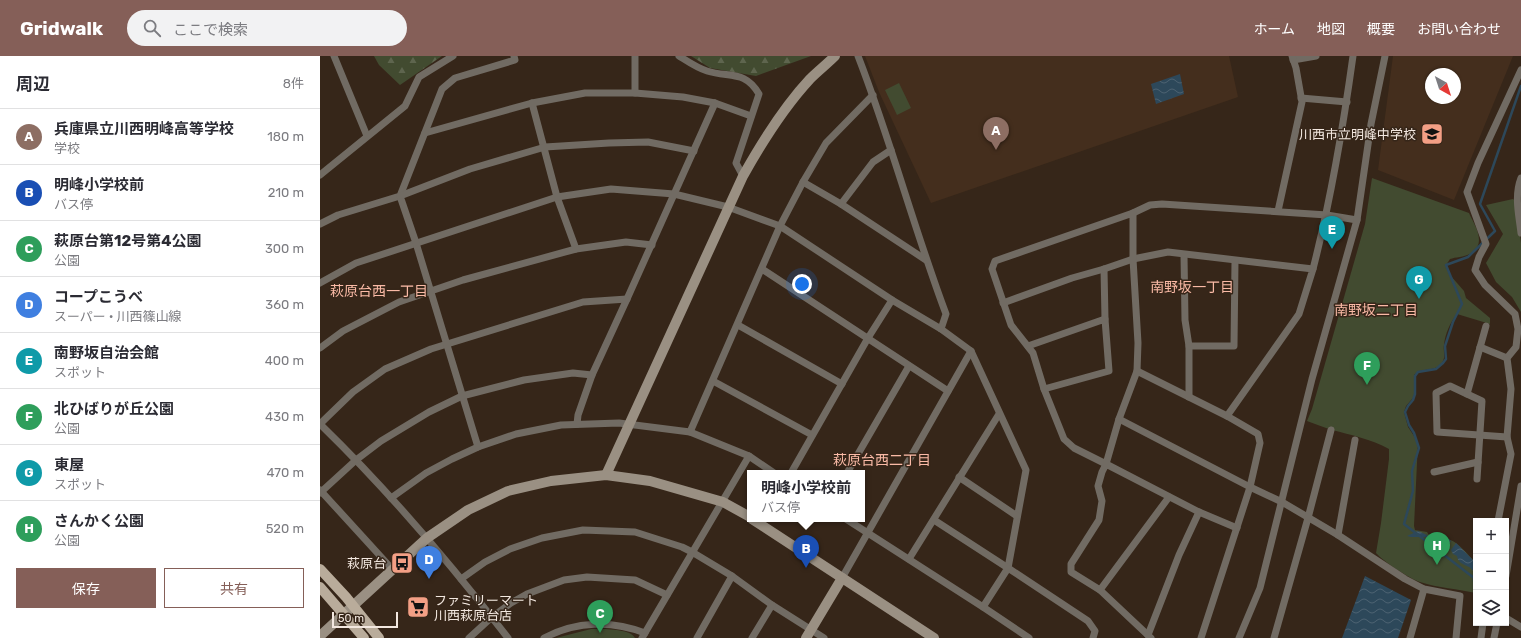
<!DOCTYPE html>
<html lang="ja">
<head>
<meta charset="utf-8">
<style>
  body { margin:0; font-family:Rubik,"Noto Sans JP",sans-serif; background:#f2f2f3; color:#2b2b33 }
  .controls { position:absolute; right:12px; bottom:12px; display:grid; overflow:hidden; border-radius:0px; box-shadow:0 1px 3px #0004 }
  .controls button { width:36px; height:36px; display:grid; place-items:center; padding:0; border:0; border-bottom:1px solid #e1e1e2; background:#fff; color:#2b2b33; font:20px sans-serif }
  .compass { position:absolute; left:1105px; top:12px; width:36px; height:36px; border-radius:50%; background:#fff; box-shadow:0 1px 3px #0004; rotate:141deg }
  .scale { position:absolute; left:12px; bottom:10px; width:66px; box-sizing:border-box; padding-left:4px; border:2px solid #f3e8e0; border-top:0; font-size:11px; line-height:14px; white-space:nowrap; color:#f3e8e0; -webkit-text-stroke:3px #362619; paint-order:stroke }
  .you { position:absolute; left:482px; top:228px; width:14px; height:14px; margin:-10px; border:3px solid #fff; border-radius:50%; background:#1a73e8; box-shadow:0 0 0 6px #1a73e833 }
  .badge { display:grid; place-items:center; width:26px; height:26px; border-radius:50%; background:#855f58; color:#fff; font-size:13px; font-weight:700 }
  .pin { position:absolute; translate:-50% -33px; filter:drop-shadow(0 1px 2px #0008) }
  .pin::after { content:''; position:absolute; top:21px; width:14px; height:12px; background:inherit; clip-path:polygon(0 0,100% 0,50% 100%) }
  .popup { position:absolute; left:427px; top:414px; width:118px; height:52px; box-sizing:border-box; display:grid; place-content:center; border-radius:0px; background:#fff; filter:drop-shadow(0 1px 3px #0005); font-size:13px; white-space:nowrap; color:#7c7c81 }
  .popup b { font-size:15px; color:#2b2b33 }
  .popup::after { content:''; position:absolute; left:50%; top:100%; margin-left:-8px; border:8px solid transparent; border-top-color:#fff }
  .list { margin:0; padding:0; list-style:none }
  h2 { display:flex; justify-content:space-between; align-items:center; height:52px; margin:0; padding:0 16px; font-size:17px }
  h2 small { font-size:13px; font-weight:400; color:#7c7c81 }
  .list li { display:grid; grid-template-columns:26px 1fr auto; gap:12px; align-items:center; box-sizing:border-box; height:56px; padding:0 16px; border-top:1px solid #e1e1e2 }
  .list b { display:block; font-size:15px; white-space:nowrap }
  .list p { margin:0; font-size:13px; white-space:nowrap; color:#7c7c81 }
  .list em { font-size:13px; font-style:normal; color:#7c7c81 }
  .actions { display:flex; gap:8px; padding:12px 16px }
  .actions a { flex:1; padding:9px 0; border:1px solid #855f58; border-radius:0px; text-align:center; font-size:14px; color:#855f58 }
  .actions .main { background:#855f58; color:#fff }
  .icon { flex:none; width:22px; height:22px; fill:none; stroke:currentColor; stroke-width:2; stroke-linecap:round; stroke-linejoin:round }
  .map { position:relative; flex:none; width:1201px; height:582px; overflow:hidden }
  header { display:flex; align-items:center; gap:24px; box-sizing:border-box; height:56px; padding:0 20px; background:#855f58; color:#fff }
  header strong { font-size:19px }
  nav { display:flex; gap:22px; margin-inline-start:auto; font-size:14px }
  .search { width:280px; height:36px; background:#f2f2f3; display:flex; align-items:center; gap:10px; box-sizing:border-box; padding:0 14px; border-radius:22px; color:#7c7c81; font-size:15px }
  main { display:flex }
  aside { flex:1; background:#fff }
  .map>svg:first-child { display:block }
</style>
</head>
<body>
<header>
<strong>Gridwalk</strong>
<div class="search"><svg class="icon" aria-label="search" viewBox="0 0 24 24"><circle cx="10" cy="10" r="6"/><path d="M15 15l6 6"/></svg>ここで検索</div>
<nav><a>ホーム</a><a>地図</a><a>概要</a><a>お問い合わせ</a></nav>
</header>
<main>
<aside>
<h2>周辺<small>8件</small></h2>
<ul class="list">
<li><span class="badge" style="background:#8d6e63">A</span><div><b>兵庫県立川西明峰高等学校</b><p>学校</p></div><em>180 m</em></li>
<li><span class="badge" style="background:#1a4fb4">B</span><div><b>明峰小学校前</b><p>バス停</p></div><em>210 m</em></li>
<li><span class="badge" style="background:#2e9e5b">C</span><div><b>萩原台第12号第4公園</b><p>公園</p></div><em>300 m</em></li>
<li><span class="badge" style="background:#3f7fe0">D</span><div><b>コープこうべ</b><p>スーパー · 川西篠山線</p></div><em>360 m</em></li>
<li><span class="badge" style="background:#0f9aa8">E</span><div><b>南野坂自治会館</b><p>スポット</p></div><em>400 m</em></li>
<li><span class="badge" style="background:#2e9e5b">F</span><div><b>北ひばりが丘公園</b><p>公園</p></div><em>430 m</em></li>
<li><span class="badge" style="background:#0f9aa8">G</span><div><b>東屋</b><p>スポット</p></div><em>470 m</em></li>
<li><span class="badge" style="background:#2e9e5b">H</span><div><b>さんかく公園</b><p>公園</p></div><em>520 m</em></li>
</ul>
<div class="actions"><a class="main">保存</a><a>共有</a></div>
</aside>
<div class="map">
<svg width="1201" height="582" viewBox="0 0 1201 582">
  <defs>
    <pattern id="forest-firs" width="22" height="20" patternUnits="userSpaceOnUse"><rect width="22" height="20" fill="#424b30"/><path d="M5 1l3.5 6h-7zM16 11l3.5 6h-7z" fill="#5e654e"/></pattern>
    <pattern id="water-waves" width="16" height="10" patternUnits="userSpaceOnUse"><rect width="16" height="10" fill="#2d485a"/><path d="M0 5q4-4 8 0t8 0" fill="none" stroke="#4c6271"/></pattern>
  </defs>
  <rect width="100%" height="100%" fill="#362619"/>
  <g fill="#442e1d" fill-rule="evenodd">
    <polygon points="545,0 909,0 918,41 611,147 559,36"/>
    <path d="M 1073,0 L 1193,0 L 1134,144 L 1058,114 ZM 1111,18 L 1135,18 L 1135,42 L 1111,42 Z"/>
  </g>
  <g fill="url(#forest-firs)">
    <polygon points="54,0 122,0 80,29 59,9"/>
    <polygon points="371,0 491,0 436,20 390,12"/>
  </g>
  <g fill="#424b30">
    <polygon points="579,27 591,52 577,59 565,34"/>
    <path d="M 1052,122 L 1149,157 C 1155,170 1167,187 1151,197 C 1146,201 1136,201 1130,203 L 1126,209 L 1130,219 L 1144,235 L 1146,242 L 1170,262 L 1170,268 L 1137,258 C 1130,267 1125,278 1124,289 C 1123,295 1126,301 1122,307 C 1116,316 1102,311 1094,319 L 1095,336 L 1093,342 L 1086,350 L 1084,356 L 1088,371 L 1098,386 L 1094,470 L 1095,474 L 1107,476 L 1113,485 C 1118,485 1125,483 1130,484 C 1138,486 1150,501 1156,507 L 1156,537 C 1138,533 1118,532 1100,526 C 1090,523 1063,505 1056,497 L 1061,467 L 1069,403 L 1069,393 C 1051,383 1031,379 1012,374 C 1003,371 995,368 987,365 L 992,353 L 1045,168 Z"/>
    <polygon points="1193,143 1196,146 1201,187 1201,256 1192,241 1176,226 1166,207 1183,178 1166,149"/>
    <path d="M 271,573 C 282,573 310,572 315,582 L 236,582 Z"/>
  </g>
  <g fill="url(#water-waves)">
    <polygon points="860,18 864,38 836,48 831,28"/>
    <path d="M 1098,475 L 1107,479 L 1113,485 L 1129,483 L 1131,485 L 1127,491 C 1116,493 1112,491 1106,481 L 1091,481 L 1087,480 Z"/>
    <path d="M 1136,487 L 1156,507 L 1156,518 C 1154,516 1151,512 1149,511 C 1143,508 1138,507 1137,500 L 1133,498 L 1131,494 Z"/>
    <polygon points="1045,520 1091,544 1078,582 1022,582"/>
  </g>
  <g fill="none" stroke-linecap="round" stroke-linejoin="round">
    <polyline stroke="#2d485a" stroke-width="2.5" points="1154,525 1154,522 1084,468 1093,435 1092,415 1099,392 1094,377 1089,369 1085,356 1088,350 1093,344 1095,338 1095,320 1098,316 1116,313 1123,307 1126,303 1125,290 1133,266 1142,248 1126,209 1148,201 1175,175 1160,148 1201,30"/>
    <g stroke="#716b63" stroke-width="7">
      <polyline points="14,0 47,80"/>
      <path d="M 359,0 C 367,5 377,12 387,15 C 410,22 425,14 439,38 L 416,107 L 423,120"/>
      <path d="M 538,0 C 571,85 594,173 626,258 L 621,273"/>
      <polyline points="973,4 996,0"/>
      <polyline points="315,37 315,0"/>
      <polyline points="981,42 1027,46"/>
      <polyline points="212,47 237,141 256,193"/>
      <polyline points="105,77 212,47 265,37 315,37 363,41 395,47 431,60"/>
      <polyline points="0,119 85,50 99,21 133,0"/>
      <path d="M 1201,122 C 1194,140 1199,159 1201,177"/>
      <polyline points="483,126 521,148 606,204"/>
      <polyline points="521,148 553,106 571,94"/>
      <polyline points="958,155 982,46 976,12 972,0"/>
      <polyline points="813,157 830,149 842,148 1007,159 1037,164"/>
      <polyline points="0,168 18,159 80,140 122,33 135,22 195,4 194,0"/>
      <polyline points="864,199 865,264 869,290 869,341"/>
      <polyline points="442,213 628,335"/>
      <polyline points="784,213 785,263"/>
      <path d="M 993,213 C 1011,143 1023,72 1033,0"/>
      <polyline points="0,227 36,207 237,141 291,133 354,138 408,151 460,170 572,244 621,273 651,295 706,414 688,512 768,565 775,575 773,582"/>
      <polyline points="683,247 752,222 784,213 813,203 848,196 993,213 979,258 907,360 938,378 940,387 930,431 881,582"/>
      <polyline points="418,269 522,328"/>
      <polyline points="1166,270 1147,338 1130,330 1116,337 1117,376 1187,381"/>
      <polyline points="708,290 785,263 789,315 724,333"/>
      <polyline points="869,290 914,290 915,205"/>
      <polyline points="1160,291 1187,302"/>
      <polyline points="0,292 23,275 79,246 143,224 256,193 306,186 332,189"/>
      <polyline points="817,315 907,360"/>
      <polyline points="393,325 492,379"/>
      <polyline points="1147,338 1162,345 1157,423"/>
      <polyline points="799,363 930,431 962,446 1018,479 1085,523 1104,533 1140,540 1136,582"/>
      <polyline points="0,368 33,336 65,313 111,293 263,246 307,243"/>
      <path d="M 0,368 C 68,434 130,507 188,582"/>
      <polyline points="257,368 258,359 272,319 307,243 395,47"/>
      <polyline points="370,376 460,170 483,126 506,87 553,39"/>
      <polyline points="158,391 96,187 80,140 150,113 225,91 289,87 328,86 374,95"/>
      <polyline points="1114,416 1158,406"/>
      <polyline points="471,417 548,282 572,244"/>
      <polyline points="527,417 589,310"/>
      <polyline points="639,421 697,460"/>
      <polyline points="0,434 73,514"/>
      <polyline points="0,437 36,404 61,385 109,356 142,340 204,324 253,317 272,319"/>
      <polyline points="71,442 106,417 132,403 158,391 196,378 241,369 299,367 370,376 429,400 454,417"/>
      <polyline points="526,463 663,551 709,582"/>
      <polyline points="614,464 688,512 663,551"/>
      <polyline points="1178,465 1191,398 1187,381 1191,333 1187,302 1196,291 1198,273 1195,258 1165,229 1155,214 1159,201 1166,188 1147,136 1158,107 1201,14"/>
      <polyline points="1018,479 1035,384"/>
      <polyline points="589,503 679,358"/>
      <polyline points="1186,520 1201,430"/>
      <polyline points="522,522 651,295"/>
      <polyline points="141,523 165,506 190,493 222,482 263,474 315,476 362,491 372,496 412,520 452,549 504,582"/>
      <polyline points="780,534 849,441"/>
      <polyline points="1186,562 1201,571"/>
      <polyline points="828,579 859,499 879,456"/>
      <polyline points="149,582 172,561 191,547 207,538 244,524 267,521 315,524 347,539"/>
      <path d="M 224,582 C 256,565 292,564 325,577"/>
      <polyline points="322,582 429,400"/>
      <polyline points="377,582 412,520"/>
      <polyline points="432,582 452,549"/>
      <polyline points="831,582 780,534 751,516 751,508 779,464 782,445 778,430 782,416 786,408 799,363 817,315 818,287 813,203 813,157 675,205 672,213 691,269 713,297 724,333 744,383 754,392 786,408 879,456 917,472"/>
      <polyline points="919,582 940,532 992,323 1037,164 1051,68 1065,0"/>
      <polyline points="954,582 988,462 1011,374"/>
      <polyline points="1090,582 1104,533"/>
      <polyline points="1161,582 1163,567"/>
      <polyline points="1174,582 1177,567"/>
    </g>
    <g stroke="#9a9083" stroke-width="10">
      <path d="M 286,419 L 423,120 C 442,86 463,52 490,23 C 498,15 507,8 515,0"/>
      <polyline points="432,463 614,582"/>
      <polyline points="0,580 107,482 148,454 188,435 231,425 286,419 330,425 403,446 430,461"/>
      <polyline points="486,582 522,522"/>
    </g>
    <g stroke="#b9ac9b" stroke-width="10">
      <polyline points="0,513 26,541 59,582"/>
      <polyline points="0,531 44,582"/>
    </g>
  </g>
  <defs>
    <g id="school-square" transform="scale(1.15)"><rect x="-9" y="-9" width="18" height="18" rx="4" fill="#f39f85" stroke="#362619"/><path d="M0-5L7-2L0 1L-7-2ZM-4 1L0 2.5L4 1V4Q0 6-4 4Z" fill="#111"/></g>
    <g id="bus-square" transform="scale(1.15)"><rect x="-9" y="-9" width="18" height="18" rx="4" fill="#f39f85" stroke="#362619"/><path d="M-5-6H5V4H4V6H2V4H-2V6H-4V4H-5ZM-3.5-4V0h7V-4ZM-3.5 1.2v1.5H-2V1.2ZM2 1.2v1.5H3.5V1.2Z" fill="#111"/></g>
    <g id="supermarket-square" transform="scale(1.15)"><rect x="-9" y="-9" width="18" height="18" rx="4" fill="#f39f85" stroke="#362619"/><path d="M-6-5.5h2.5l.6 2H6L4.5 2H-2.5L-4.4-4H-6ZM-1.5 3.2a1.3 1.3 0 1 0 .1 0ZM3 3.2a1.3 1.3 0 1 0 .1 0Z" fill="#111"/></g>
  </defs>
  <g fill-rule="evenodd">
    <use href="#school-square" x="1112" y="78"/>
    <use href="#bus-square" x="82" y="507"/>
    <use href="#supermarket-square" x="98" y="551"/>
  </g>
  <g text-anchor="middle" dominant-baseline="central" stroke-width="3" stroke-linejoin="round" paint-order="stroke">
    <g font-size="13" fill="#f3e8e0" stroke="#362619" text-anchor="end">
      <text x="1096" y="78">川西市立明峰中学校</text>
      <text x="66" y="507">萩原台</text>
      <text x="114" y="544" text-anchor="start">ファミリーマート<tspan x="114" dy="15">川西萩原台店</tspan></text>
    </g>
    <g font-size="14" fill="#fabaa6" stroke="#362619">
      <text x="872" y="231">南野坂一丁目</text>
      <text x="59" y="235">萩原台西一丁目</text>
      <text x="1056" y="254">南野坂二丁目</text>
      <text x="562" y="404">萩原台西二丁目</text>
    </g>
  </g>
</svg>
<div class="controls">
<button>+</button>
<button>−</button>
<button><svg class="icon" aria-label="layers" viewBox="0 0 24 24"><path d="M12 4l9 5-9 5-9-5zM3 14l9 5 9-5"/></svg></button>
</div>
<svg class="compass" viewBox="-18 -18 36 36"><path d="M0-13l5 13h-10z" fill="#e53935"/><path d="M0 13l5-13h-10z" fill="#7c7c81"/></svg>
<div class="scale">50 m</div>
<div class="you"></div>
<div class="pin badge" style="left:676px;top:94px;background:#8d6e63">A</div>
<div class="pin badge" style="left:486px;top:512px;background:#1a4fb4">B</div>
<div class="popup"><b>明峰小学校前</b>バス停</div>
<div class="pin badge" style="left:280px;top:577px;background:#2e9e5b">C</div>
<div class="pin badge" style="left:109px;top:523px;background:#3f7fe0">D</div>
<div class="pin badge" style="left:1012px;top:193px;background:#0f9aa8">E</div>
<div class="pin badge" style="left:1047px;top:329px;background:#2e9e5b">F</div>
<div class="pin badge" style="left:1099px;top:243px;background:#0f9aa8">G</div>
<div class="pin badge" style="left:1117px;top:509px;background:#2e9e5b">H</div>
</div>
</main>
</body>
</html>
